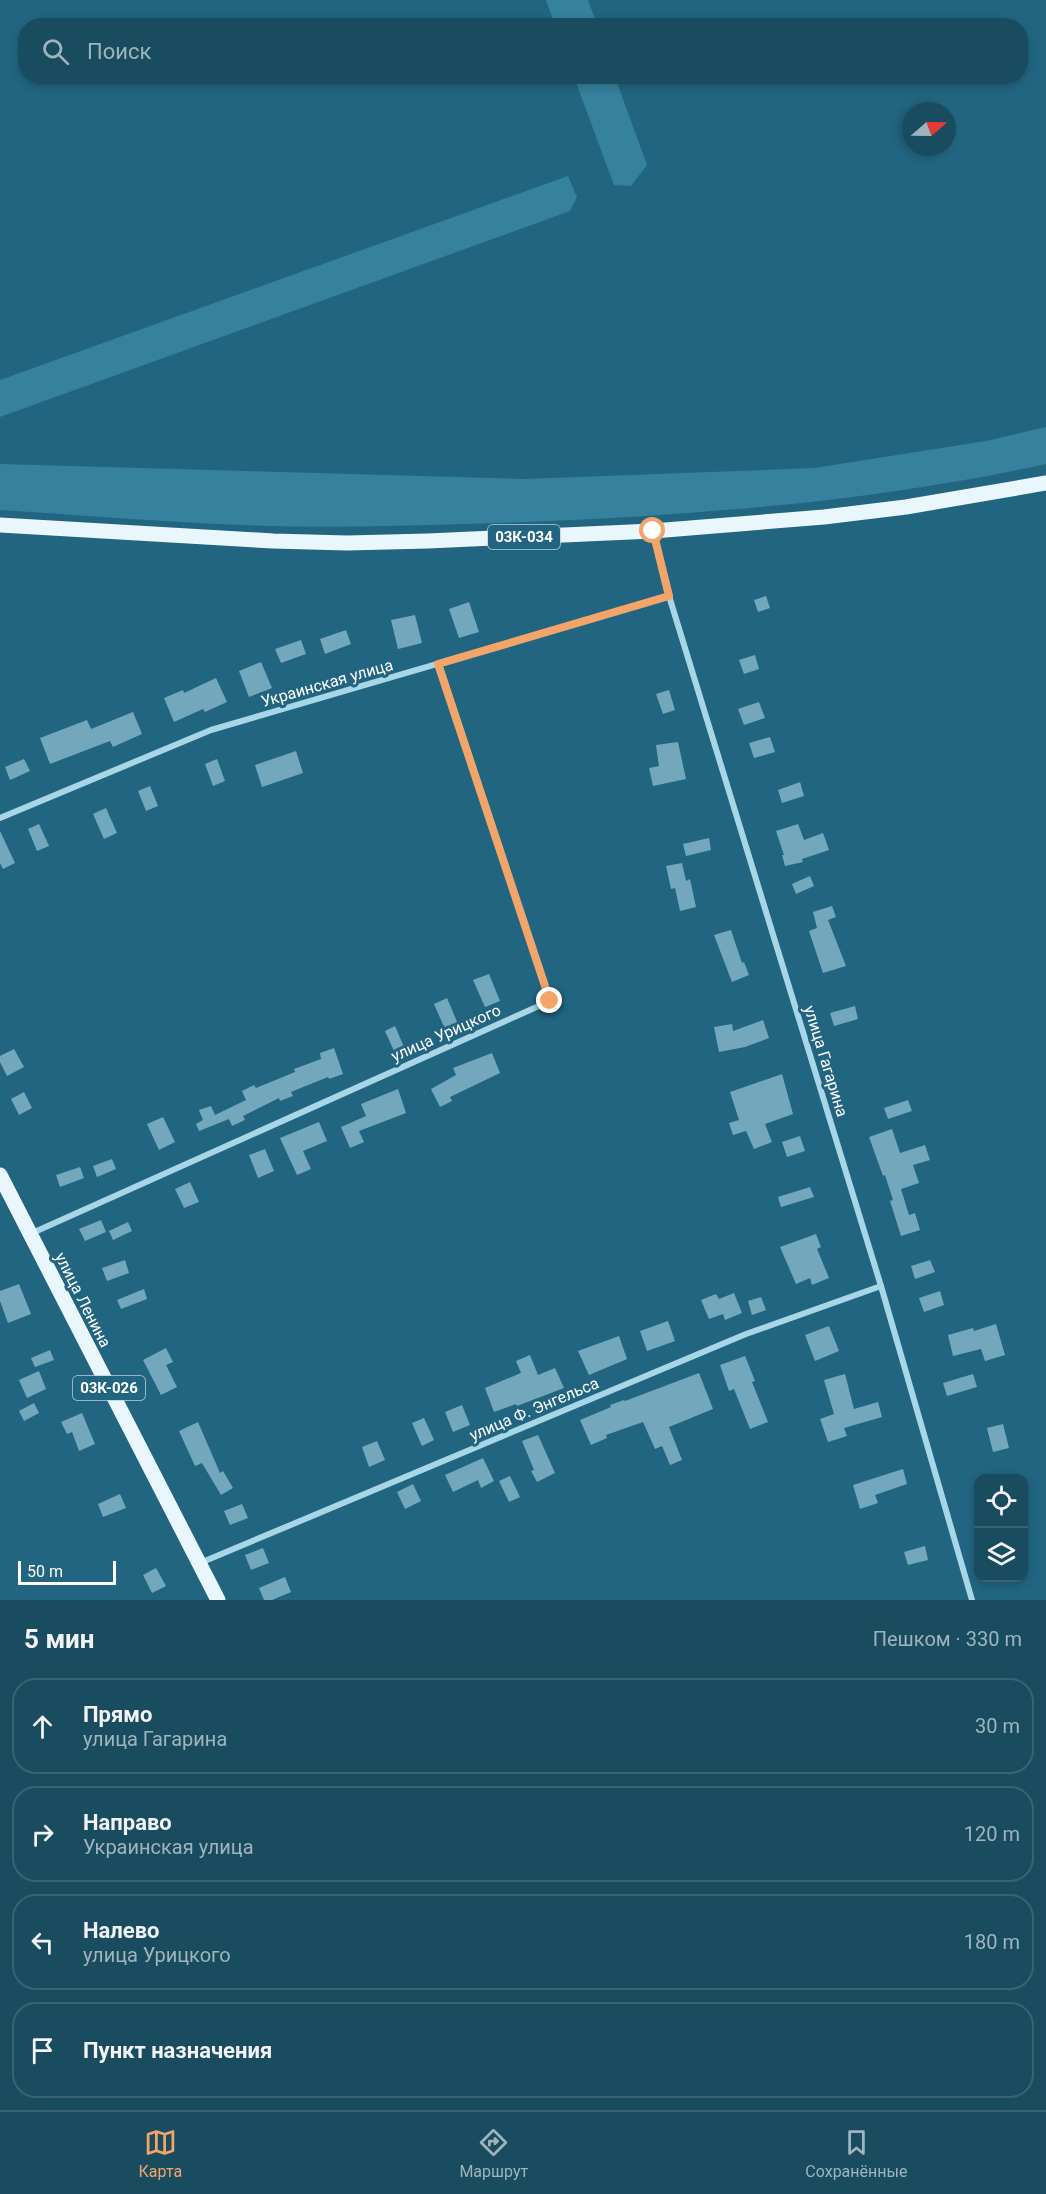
<!DOCTYPE html>
<html lang="ru">
<head>
<meta charset="utf-8">
<style>
  body { margin:0; font-family:Roboto,sans-serif; background:#235366; color:#f1f3f6 }
  .controls { position:absolute; right:18px; bottom:18px; display:grid; overflow:hidden; border-radius:12px; box-shadow:0 3px 9px #0003 }
  .controls button { width:54px; height:54px; display:grid; place-items:center; padding:0; border:0; border-bottom:2px solid #386375; background:#1a4c60; color:#f1f3f6; font:30px sans-serif }
  .compass { position:absolute; left:902px; top:102px; width:54px; height:54px; border-radius:50%; background:#1a4c60; box-shadow:0 3px 9px #0003; rotate:70deg }
  .scale { position:absolute; left:18px; bottom:15px; width:98px; box-sizing:border-box; padding-left:6px; border:3px solid #fff; border-top:0; font-size:16px; line-height:21px; white-space:nowrap; color:#fff; -webkit-text-stroke:4px #226580; paint-order:stroke }
  .stop { position:absolute; width:18px; height:18px; margin:-14px; border:4px solid #f3a569; border-radius:50%; background:#fff }
  .stop.end { background:#f3a569; border-color:#fff; box-shadow:0 2px 6px #0008 }
  .list { margin:0; padding:0; list-style:none }
  h2 { display:flex; justify-content:space-between; align-items:center; height:78px; margin:0; padding:0 24px; font-size:26px }
  h2 small { font-size:20px; font-weight:400; color:#9fb4bd }
  .list li { display:grid; grid-template-columns:39px 1fr auto; gap:18px; align-items:center; box-sizing:border-box; height:96px; margin:0 12px 12px; padding:0 12px; border:2px solid #386375; border-radius:24px }
  .list b { display:block; font-size:22px; white-space:nowrap }
  .list p { margin:0; font-size:20px; white-space:nowrap; color:#9fb4bd }
  .list em { font-size:20px; font-style:normal; color:#9fb4bd }
  .icon { flex:none; width:33px; height:33px; fill:none; stroke:currentColor; stroke-width:2; stroke-linecap:round; stroke-linejoin:round }
  .map { position:relative; flex:none; width:1046px; height:1600px; overflow:hidden }
  .search { position:absolute; background:#1a4c60; box-shadow:0 3px 9px #0003; left:18px; right:18px; top:18px; height:66px; display:flex; align-items:center; gap:15px; box-sizing:border-box; padding:0 21px; border-radius:24px; color:#9fb4bd; font-size:22px }
  .sheet { height:510px; background:#1a4c60 }
  nav { display:flex; justify-content:space-around; align-items:center; box-sizing:border-box; height:84px; border-top:2px solid #386375; background:#1a4c60; font-size:16px; color:#9fb4bd }
  nav a { display:grid; justify-items:center; gap:3px }
  nav .on { color:#f3a569 }
  .map>svg:first-child { display:block }
</style>
</head>
<body>
<div class="map">
<svg width="1046" height="1600" viewBox="0 0 1046 1600">
  <rect width="100%" height="100%" fill="#226580"/>
  <g fill="#36819e">
    <polygon points="546,0 588,0 597,25 555,25"/>
    <polygon points="574,77 615,77 647,165 631,186 614,185"/>
    <polygon points="568,176 577,197 570,211 0,417 0,380"/>
    <path d="M 1046,427 L 1046,464 C 876,501 701,515 527,522 C 433,525 337,529 242,525 C 162,522 81,515 0,510 L 0,464 L 524,479 L 814,468 L 986,441 Z"/>
  </g>
  <g fill="#73a8bc">
    <polygon points="766,596 770,608 758,612 754,600"/>
    <polygon points="469,602 479,632 459,638 449,609"/>
    <polygon points="415,615 422,643 398,649 391,620"/>
    <polygon points="346,630 351,644 325,654 320,639"/>
    <polygon points="301,640 306,654 281,663 275,649"/>
    <polygon points="755,655 759,669 744,674 739,660"/>
    <polygon points="261,662 272,688 249,697 239,671"/>
    <polygon points="216,678 227,702 205,712 203,709 174,722 164,698 183,690 184,693"/>
    <polygon points="669,690 675,710 663,714 656,694"/>
    <polygon points="759,702 765,718 744,725 738,709"/>
    <polygon points="133,712 142,734 113,747 110,741 50,764 40,738 87,720 91,729"/>
    <polygon points="770,737 775,752 754,758 749,743"/>
    <polygon points="678,742 686,779 653,786 649,768 659,766 656,745"/>
    <polygon points="296,751 303,773 262,787 255,765"/>
    <polygon points="24,759 30,771 10,780 5,767"/>
    <polygon points="217,759 225,781 213,786 205,764"/>
    <polygon points="800,782 804,796 782,803 778,790"/>
    <polygon points="150,786 158,806 146,811 138,791"/>
    <polygon points="106,808 117,833 104,839 93,814"/>
    <polygon points="39,824 49,846 37,851 28,829"/>
    <polygon points="798,824 804,840 823,833 829,850 802,859 803,862 785,866 782,855 784,855 776,831"/>
    <polygon points="0,831 15,863 3,869 0,863"/>
    <polygon points="709,838 711,850 686,856 683,844"/>
    <polygon points="682,863 686,881 690,879 696,907 680,911 675,888 671,889 666,866"/>
    <polygon points="810,876 814,886 796,894 792,884"/>
    <polygon points="832,906 836,917 828,920 846,966 823,973 809,931 817,928 813,912"/>
    <polygon points="731,930 742,963 744,962 749,975 732,982 714,935"/>
    <polygon points="489,974 500,1001 485,1007 473,980"/>
    <polygon points="447,998 458,1024 445,1029 434,1004"/>
    <polygon points="855,1006 858,1019 834,1026 830,1013"/>
    <polygon points="763,1020 769,1038 745,1047 719,1052 714,1027 732,1024 733,1031"/>
    <polygon points="395,1026 404,1047 394,1051 385,1031"/>
    <polygon points="334,1048 343,1074 329,1079 328,1077 291,1092 293,1096 280,1101 279,1098 243,1116 245,1120 232,1126 229,1119 199,1131 196,1124 203,1120 199,1110 211,1106 215,1115 246,1100 242,1091 254,1085 256,1088 295,1072 294,1069 321,1059 320,1053"/>
    <polygon points="14,1049 24,1067 7,1076 0,1062 0,1056"/>
    <polygon points="492,1053 500,1073 450,1097 452,1101 440,1107 431,1089 456,1075 453,1068"/>
    <polygon points="782,1074 793,1114 765,1124 772,1142 754,1149 746,1131 733,1135 729,1123 739,1120 730,1092"/>
    <polygon points="398,1089 406,1113 359,1131 364,1142 350,1148 341,1127 366,1116 361,1104"/>
    <polygon points="24,1092 32,1108 19,1115 11,1099"/>
    <polygon points="908,1100 912,1111 888,1119 884,1108"/>
    <polygon points="163,1117 175,1142 159,1150 147,1124"/>
    <polygon points="319,1122 327,1141 303,1151 311,1169 297,1175 280,1138"/>
    <polygon points="892,1129 900,1153 925,1145 930,1160 913,1165 919,1183 901,1189 909,1215 915,1213 920,1230 901,1236 890,1201 893,1200 885,1175 883,1176 869,1137"/>
    <polygon points="800,1136 805,1151 787,1157 782,1142"/>
    <polygon points="265,1149 274,1171 258,1178 249,1155"/>
    <polygon points="112,1159 116,1169 97,1177 93,1166"/>
    <polygon points="80,1167 84,1178 60,1187 56,1175"/>
    <polygon points="190,1182 199,1202 184,1208 175,1189"/>
    <polygon points="810,1187 814,1197 781,1207 778,1197"/>
    <polygon points="101,1220 106,1232 85,1241 79,1229"/>
    <polygon points="128,1222 132,1231 113,1240 109,1231"/>
    <polygon points="816,1234 821,1247 817,1249 829,1278 812,1285 810,1278 796,1284 780,1247"/>
    <polygon points="125,1260 129,1273 107,1281 102,1268"/>
    <polygon points="930,1260 935,1272 915,1279 911,1266"/>
    <polygon points="19,1284 31,1314 8,1323 0,1301 0,1291"/>
    <polygon points="144,1289 147,1299 121,1309 117,1300"/>
    <polygon points="940,1291 944,1305 924,1312 919,1298"/>
    <polygon points="734,1293 742,1313 725,1320 723,1314 709,1319 701,1300 716,1294 719,1299"/>
    <polygon points="761,1297 766,1310 752,1315 748,1301"/>
    <polygon points="668,1321 675,1341 647,1351 640,1331"/>
    <polygon points="996,1324 1005,1355 985,1361 981,1349 953,1356 948,1335 973,1328 974,1331"/>
    <polygon points="829,1326 839,1351 815,1361 805,1335"/>
    <polygon points="619,1336 627,1359 589,1375 578,1351"/>
    <polygon points="166,1348 173,1362 166,1365 177,1387 161,1395 143,1360"/>
    <polygon points="50,1350 54,1360 35,1367 31,1358"/>
    <polygon points="530,1355 538,1375 555,1368 564,1388 517,1406 516,1404 494,1412 485,1388 521,1373 516,1361"/>
    <polygon points="745,1356 755,1381 752,1382 768,1422 750,1429 734,1389 729,1391 720,1365"/>
    <polygon points="39,1371 46,1389 27,1398 19,1380"/>
    <polygon points="699,1373 713,1409 669,1427 682,1460 670,1465 662,1446 655,1449 643,1422 606,1435 607,1438 591,1445 580,1420 611,1407 610,1405 624,1400 625,1401"/>
    <polygon points="845,1374 854,1409 878,1402 882,1417 844,1428 847,1436 828,1442 820,1419 834,1414 824,1380"/>
    <polygon points="973,1374 977,1387 947,1396 943,1383"/>
    <polygon points="34,1403 39,1413 24,1421 19,1411"/>
    <polygon points="462,1405 470,1425 453,1432 445,1412"/>
    <polygon points="82,1413 95,1444 79,1451 72,1432 67,1434 61,1422"/>
    <polygon points="424,1418 434,1440 422,1446 412,1423"/>
    <polygon points="198,1422 220,1473 223,1471 233,1488 221,1495 202,1463 195,1466 179,1431"/>
    <polygon points="1003,1424 1009,1448 993,1452 987,1428"/>
    <polygon points="538,1435 555,1473 537,1482 531,1471 534,1470 522,1441"/>
    <polygon points="377,1441 385,1460 369,1467 362,1447"/>
    <polygon points="483,1458 494,1481 481,1488 478,1480 453,1492 445,1475"/>
    <polygon points="903,1469 907,1484 875,1495 878,1503 860,1509 853,1485"/>
    <polygon points="510,1476 520,1497 509,1502 499,1481"/>
    <polygon points="413,1484 421,1501 405,1509 397,1492"/>
    <polygon points="120,1494 126,1508 103,1517 98,1504"/>
    <polygon points="242,1504 248,1518 230,1525 224,1511"/>
    <polygon points="925,1546 928,1560 908,1565 904,1552"/>
    <polygon points="263,1548 269,1563 251,1570 245,1555"/>
    <polygon points="156,1568 166,1586 152,1593 143,1575"/>
    <polygon points="285,1577 291,1592 272,1600 264,1600 259,1588"/>
  </g>
  <g fill="none" stroke-linecap="round" stroke-linejoin="round">
    <g stroke="#a7d6e7" stroke-width="6">
      <polyline points="653,531 669,596 881,1286 972,1600"/>
      <polyline points="0,818 211,730 669,596"/>
      <polyline points="30,1234 550,1001 439,664"/>
      <polyline points="200,1563 746,1334 881,1286"/>
    </g>
    <g stroke="#e9f7fd" stroke-width="15">
      <polyline points="0,525 273,541 347,543 428,541 653,531 824,517 906,507 1046,483"/>
      <polyline points="0,1175 218,1600"/>
    </g>
  </g>
  <g fill="none" stroke-linecap="round" stroke-linejoin="round">
    <polyline stroke="#f3a569" stroke-width="8" points="550,1001 438,664 669,596 653,531"/>
  </g>
  <g text-anchor="middle" dominant-baseline="central" stroke-width="6" stroke-linejoin="round" paint-order="stroke">
    <g fill="#226580" stroke="#bdd1d9" stroke-width="1.5">
      <rect x="488" y="525" width="72" height="24" rx="4.5"/>
      <rect x="73" y="1376" width="72" height="24" rx="4.5"/>
    </g>
    <g font-size="15" font-weight="bold" fill="#fff">
      <text x="524" y="537">03К-034</text>
      <text x="109" y="1388">03К-026</text>
    </g>
    <g font-size="16" fill="#fff" stroke="#226580">
      <text transform="translate(327 683) rotate(-16)">Украинская улица</text>
      <text transform="translate(446 1033) rotate(-24)">улица Урицкого</text>
      <text transform="translate(826 1061) rotate(73)">улица Гагарина</text>
      <text transform="translate(83 1300) rotate(63)">улица Ленина</text>
      <text transform="translate(534 1409) rotate(-23)">улица Ф. Энгельса</text>
    </g>
  </g>
</svg>
<div class="controls">
<button><svg class="icon" aria-label="locate" viewBox="0 0 24 24"><circle cx="12" cy="12" r="6"/><path d="M12 2v4M12 18v4M2 12h4M18 12h4"/></svg></button>
<button><svg class="icon" aria-label="layers" viewBox="0 0 24 24"><path d="M12 4l9 5-9 5-9-5zM3 14l9 5 9-5"/></svg></button>
</div>
<svg class="compass" viewBox="-18 -18 36 36"><path d="M0-13l5 13h-10z" fill="#e53935"/><path d="M0 13l5-13h-10z" fill="#9fb4bd"/></svg>
<div class="scale">50 m</div>
<div class="stop" style="left:653px;top:531px"></div>
<div class="stop end" style="left:550px;top:1001px"></div>
<div class="search"><svg class="icon" aria-label="search" viewBox="0 0 24 24"><circle cx="10" cy="10" r="6"/><path d="M15 15l6 6"/></svg>Поиск</div>
</div>
<section class="sheet">
<h2>5 мин<small>Пешком · 330 m</small></h2>
<ul class="list">
<li><svg class="icon" aria-label="ahead" viewBox="0 0 24 24"><path d="M12 20V5M6 11l6-6 6 6"/></svg><div><b>Прямо</b><p>улица Гагарина</p></div><em>30 m</em></li>
<li><svg class="icon" aria-label="right" viewBox="0 0 24 24"><path d="M7 20v-9h11M14 6l5 5-5 5"/></svg><div><b>Направо</b><p>Украинская улица</p></div><em>120 m</em></li>
<li><svg class="icon" aria-label="left" viewBox="0 0 24 24"><path d="M17 20v-9H6M10 6l-5 5 5 5"/></svg><div><b>Налево</b><p>улица Урицкого</p></div><em>180 m</em></li>
<li><svg class="icon" aria-label="arrive" viewBox="0 0 24 24"><path d="M6 21V4h12l-3 4 3 4H6"/></svg><div><b>Пункт назначения</b></div></li>
</ul>
</section>
<nav>
<a class="on"><svg class="icon" aria-label="map" viewBox="0 0 24 24"><path d="M3 6l6-2 6 2 6-2v14l-6 2-6-2-6 2zM9 4v14M15 6v14"/></svg>Карта</a>
<a><svg class="icon" aria-label="directions" viewBox="0 0 24 24"><path d="M12 3l9 9-9 9-9-9zM9 14v-3h6M13 9l2 2-2 2"/></svg>Маршрут</a>
<a><svg class="icon" aria-label="saved" viewBox="0 0 24 24"><path d="M7 4h10v16l-5-4-5 4z"/></svg>Сохранённые</a>
</nav>
</body>
</html>
